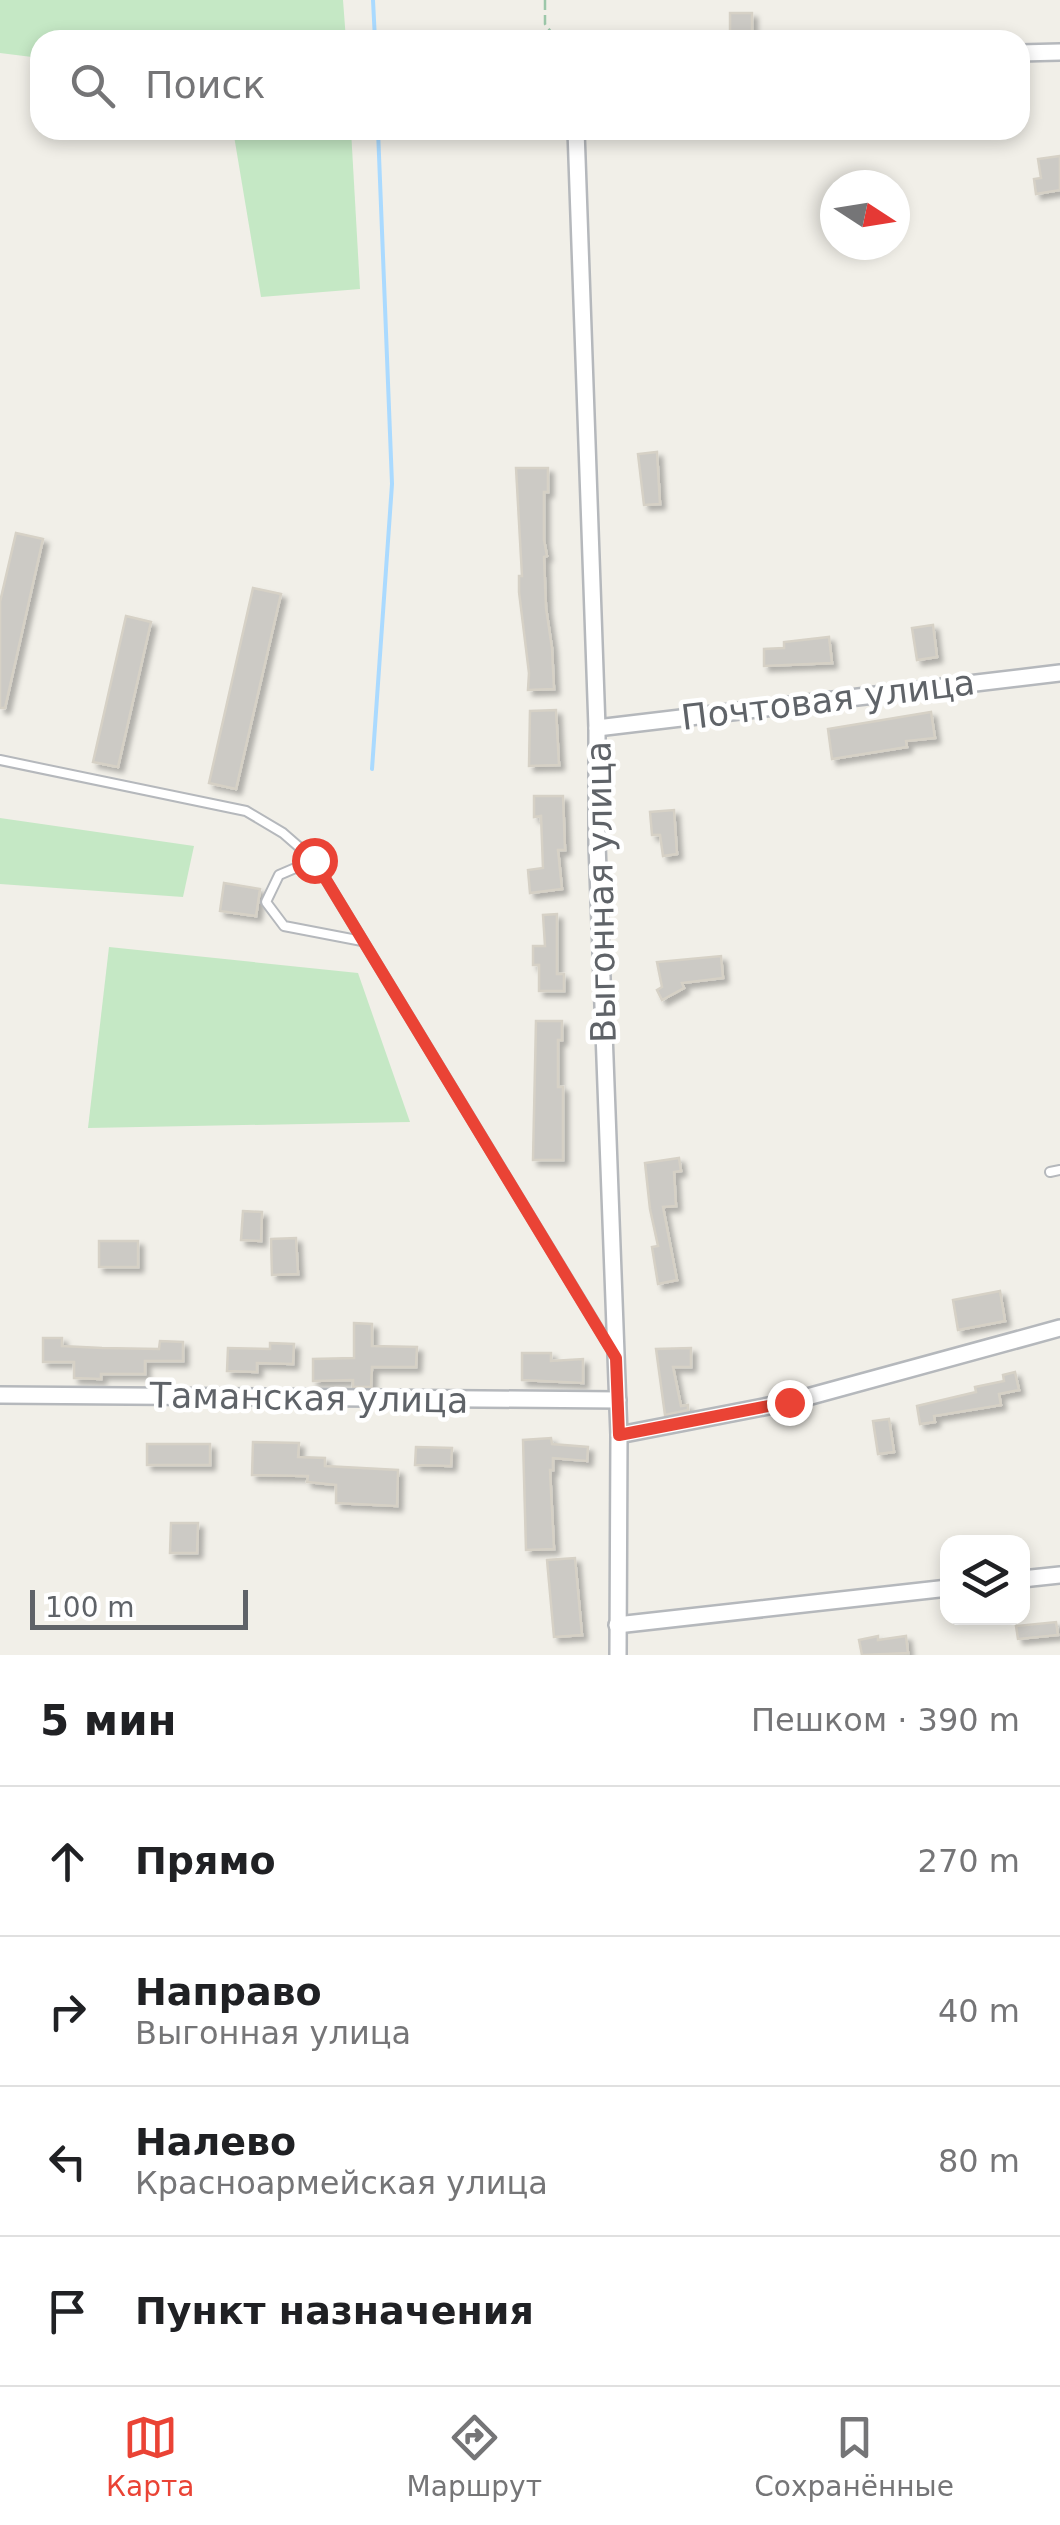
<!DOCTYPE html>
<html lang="ru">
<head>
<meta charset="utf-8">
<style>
  body { margin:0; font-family:"DejaVu Sans",sans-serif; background:#f2f2f2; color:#202124 }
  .controls { position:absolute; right:30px; bottom:30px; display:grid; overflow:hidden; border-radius:20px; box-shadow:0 5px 15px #0003 }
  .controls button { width:90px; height:90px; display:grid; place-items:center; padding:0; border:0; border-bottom:2px solid #e0e0e0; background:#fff; color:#202124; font:50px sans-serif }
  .compass { position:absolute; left:820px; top:170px; width:90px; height:90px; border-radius:50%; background:#fff; box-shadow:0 5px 15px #0003; rotate:102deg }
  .scale { position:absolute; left:30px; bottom:25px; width:218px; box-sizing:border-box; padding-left:10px; border:5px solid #5f6368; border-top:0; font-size:28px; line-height:35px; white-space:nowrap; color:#5f6368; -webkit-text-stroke:8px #fff; paint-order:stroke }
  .stop { position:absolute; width:30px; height:30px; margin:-22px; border:8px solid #ea4335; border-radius:50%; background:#fff }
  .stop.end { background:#ea4335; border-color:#fff; box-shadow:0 2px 10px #0008 }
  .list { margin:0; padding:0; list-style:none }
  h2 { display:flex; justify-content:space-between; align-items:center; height:130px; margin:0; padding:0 40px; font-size:42px }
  h2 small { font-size:32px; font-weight:400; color:#757577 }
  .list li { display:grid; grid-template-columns:65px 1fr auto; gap:30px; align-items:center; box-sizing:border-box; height:150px; padding:0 40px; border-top:2px solid #e0e0e0 }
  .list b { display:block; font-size:38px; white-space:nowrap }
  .list p { margin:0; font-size:32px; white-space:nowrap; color:#757577 }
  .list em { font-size:32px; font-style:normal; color:#757577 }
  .icon { flex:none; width:55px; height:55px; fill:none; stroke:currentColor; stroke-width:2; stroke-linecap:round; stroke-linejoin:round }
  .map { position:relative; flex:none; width:1060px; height:1655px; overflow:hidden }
  .search { position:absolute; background:#fff; box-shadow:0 5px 15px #0003; left:30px; right:30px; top:30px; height:110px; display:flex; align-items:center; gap:25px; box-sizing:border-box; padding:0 35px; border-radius:30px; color:#757577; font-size:38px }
  .sheet { height:730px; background:#fff }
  nav { display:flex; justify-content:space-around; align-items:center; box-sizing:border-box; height:140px; border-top:2px solid #e0e0e0; background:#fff; font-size:28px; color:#757577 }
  nav a { display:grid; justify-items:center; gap:5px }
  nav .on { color:#ea4335 }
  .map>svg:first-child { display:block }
</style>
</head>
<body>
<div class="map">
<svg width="1060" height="1655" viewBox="0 0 1060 1655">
  <defs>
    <filter id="shadow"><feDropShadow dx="5" dy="5" stdDeviation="2.5" flood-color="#0004"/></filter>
  </defs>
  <rect width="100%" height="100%" fill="#f1efe8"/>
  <g fill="#c5e8c5">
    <polygon points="0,0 343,0 346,40 40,40 40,58 0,53"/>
    <polygon points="233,130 351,130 360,289 261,297"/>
    <polygon points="0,818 194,846 183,897 0,884"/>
    <polygon points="109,947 358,973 410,1122 88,1128"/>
  </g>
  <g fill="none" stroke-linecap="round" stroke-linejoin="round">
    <g stroke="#aadaff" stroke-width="4">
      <polyline points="373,0 375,40"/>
      <polyline points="372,769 392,484 378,130"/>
    </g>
  </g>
  <g fill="#cccac5" stroke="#d6d1c6" stroke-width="2.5" filter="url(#shadow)">
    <rect x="730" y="13" width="22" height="27"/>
    <polygon points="1060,156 1060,190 1036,194 1034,179 1041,178 1038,159"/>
    <polygon points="657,452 660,504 644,505 638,454"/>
    <polygon points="516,468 548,468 548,492 544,492 544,540 547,556 544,557 546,608 552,648 554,689 528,690 529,673 519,592 519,576 522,576"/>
    <polygon points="16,533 43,539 5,708 0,708 0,602"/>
    <polygon points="253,588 281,594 236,789 209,783"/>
    <polygon points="126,616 151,622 118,767 93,762"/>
    <polygon points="933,625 937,657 917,660 912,628"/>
    <polygon points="829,637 832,663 764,666 764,649 784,648 784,642"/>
    <polygon points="556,710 559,765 529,766 530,711"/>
    <polygon points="931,712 935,738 906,741 907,747 832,759 828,729"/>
    <polygon points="534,796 563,796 565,850 558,850 562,889 530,893 528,870 543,868 541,816 534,817"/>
    <polygon points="674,810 677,854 663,856 660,835 652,835 650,812"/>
    <polygon points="224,883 260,889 256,916 220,911"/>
    <polygon points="557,914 557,974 564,974 564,991 539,991 539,965 533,965 533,946 545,946 543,915"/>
    <polygon points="721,956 723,978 682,983 684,988 662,1000 657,990 662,987 657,962"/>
    <polygon points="536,1021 562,1021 562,1040 558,1040 558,1087 563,1087 563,1160 533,1160"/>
    <polygon points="679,1158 681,1171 674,1172 676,1206 663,1207 677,1280 658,1284 652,1247 658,1246 650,1209 645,1163"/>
    <polygon points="243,1211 262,1212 261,1241 241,1240"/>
    <polygon points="296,1238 298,1274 272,1275 271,1239"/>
    <rect x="99" y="1241" width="39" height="26"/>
    <polygon points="1000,1291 1005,1321 958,1330 953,1300"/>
    <polygon points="354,1323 372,1324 372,1346 417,1347 416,1367 372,1367 371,1387 353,1387 353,1380 313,1381 313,1359 354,1358"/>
    <polygon points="43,1338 62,1338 62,1346 102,1348 159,1349 160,1341 183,1342 183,1361 145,1361 145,1374 101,1374 101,1379 74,1378 74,1362 43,1362"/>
    <polygon points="270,1343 294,1344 293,1364 257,1363 257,1372 227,1371 228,1348 270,1349"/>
    <polygon points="691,1348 691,1367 673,1367 681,1406 688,1405 688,1410 665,1415 656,1349"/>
    <polygon points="522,1353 551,1353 551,1361 583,1359 583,1383 522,1380"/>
    <polygon points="1015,1372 1019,1390 999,1394 1001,1405 934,1416 935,1422 920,1424 917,1406 976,1392 975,1387 1004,1381 1003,1375"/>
    <polygon points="889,1419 894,1452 878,1454 873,1421"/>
    <polygon points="551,1438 552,1444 588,1447 587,1461 553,1458 553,1470 550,1470 554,1549 526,1550 523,1440"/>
    <polygon points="253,1442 299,1443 298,1457 325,1458 325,1466 398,1470 397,1506 336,1503 336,1485 307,1482 308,1476 252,1475"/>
    <rect x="147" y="1444" width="63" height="21"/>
    <polygon points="416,1447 452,1448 451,1466 415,1465"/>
    <polygon points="171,1523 198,1523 197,1553 170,1553"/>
    <polygon points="575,1558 582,1635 554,1637 547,1560"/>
    <polygon points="1056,1622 1058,1635 1018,1639 1016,1626"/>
    <polygon points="878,1636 878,1640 906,1636 908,1653 862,1655 859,1640"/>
  </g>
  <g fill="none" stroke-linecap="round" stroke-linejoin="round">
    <g stroke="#b5b8bc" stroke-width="12">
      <g id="lane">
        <polyline points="0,760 246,811 283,833 314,860 614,1354"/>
        <polyline points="314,860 279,875 266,902 284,926 362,941"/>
        <polyline points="1050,1172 1060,1170"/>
      </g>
    </g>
    <g stroke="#b5b8bc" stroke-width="20">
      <g id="street">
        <polyline points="1020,53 1060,52"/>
        <polyline points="576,130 597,728 597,844 619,1435 618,1655"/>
        <polyline points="597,728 1060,673"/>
        <polyline points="0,1395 618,1400"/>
        <polyline points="619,1435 789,1402 1060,1328"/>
        <polyline points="1022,1579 1060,1575"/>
        <polyline points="617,1625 948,1588"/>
      </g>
    </g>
    <polyline stroke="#9cc7a9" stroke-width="2.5" stroke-dasharray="10 5" stroke-linecap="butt" points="545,0 545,24 557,40"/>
    <use href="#lane" stroke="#fff" stroke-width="8"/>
    <use href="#street" stroke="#fff" stroke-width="15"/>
  </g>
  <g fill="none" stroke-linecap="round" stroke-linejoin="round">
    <polyline stroke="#ea4335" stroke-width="12" points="314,860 616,1358 619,1435 789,1402"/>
  </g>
  <g text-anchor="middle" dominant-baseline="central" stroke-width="9" stroke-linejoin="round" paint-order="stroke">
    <g font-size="35" fill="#5f6368" stroke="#fff">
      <text transform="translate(828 700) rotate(-7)">Почтовая улица</text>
      <text transform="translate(601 892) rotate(-91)">Выгонная улица</text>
      <text transform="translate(309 1398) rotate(1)">Таманская улица</text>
    </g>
  </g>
</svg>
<div class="controls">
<button><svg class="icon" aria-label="layers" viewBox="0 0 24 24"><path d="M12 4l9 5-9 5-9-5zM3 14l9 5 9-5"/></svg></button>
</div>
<svg class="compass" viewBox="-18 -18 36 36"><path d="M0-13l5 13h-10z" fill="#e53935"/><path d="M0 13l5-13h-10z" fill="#757577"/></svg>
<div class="scale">100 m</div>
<div class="stop" style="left:314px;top:860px"></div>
<div class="stop end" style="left:789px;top:1402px"></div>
<div class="search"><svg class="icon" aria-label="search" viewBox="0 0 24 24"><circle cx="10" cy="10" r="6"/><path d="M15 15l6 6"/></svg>Поиск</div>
</div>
<section class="sheet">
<h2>5 мин<small>Пешком · 390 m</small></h2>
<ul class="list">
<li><svg class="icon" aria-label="ahead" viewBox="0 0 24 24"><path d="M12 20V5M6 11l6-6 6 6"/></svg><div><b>Прямо</b></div><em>270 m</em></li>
<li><svg class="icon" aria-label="right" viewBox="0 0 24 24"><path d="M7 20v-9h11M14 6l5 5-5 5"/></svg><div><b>Направо</b><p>Выгонная улица</p></div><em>40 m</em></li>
<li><svg class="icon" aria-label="left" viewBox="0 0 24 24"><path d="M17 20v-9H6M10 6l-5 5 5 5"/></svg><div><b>Налево</b><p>Красноармейская улица</p></div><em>80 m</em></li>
<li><svg class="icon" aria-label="arrive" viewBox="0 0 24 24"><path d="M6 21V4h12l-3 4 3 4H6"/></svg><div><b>Пункт назначения</b></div></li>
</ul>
</section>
<nav>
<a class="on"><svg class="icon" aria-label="map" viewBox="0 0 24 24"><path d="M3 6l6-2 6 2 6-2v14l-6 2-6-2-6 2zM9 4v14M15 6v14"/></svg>Карта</a>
<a><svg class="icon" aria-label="directions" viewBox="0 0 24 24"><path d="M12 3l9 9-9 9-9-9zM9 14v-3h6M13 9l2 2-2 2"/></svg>Маршрут</a>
<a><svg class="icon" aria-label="saved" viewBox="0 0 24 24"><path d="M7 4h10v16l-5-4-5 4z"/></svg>Сохранённые</a>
</nav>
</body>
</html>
